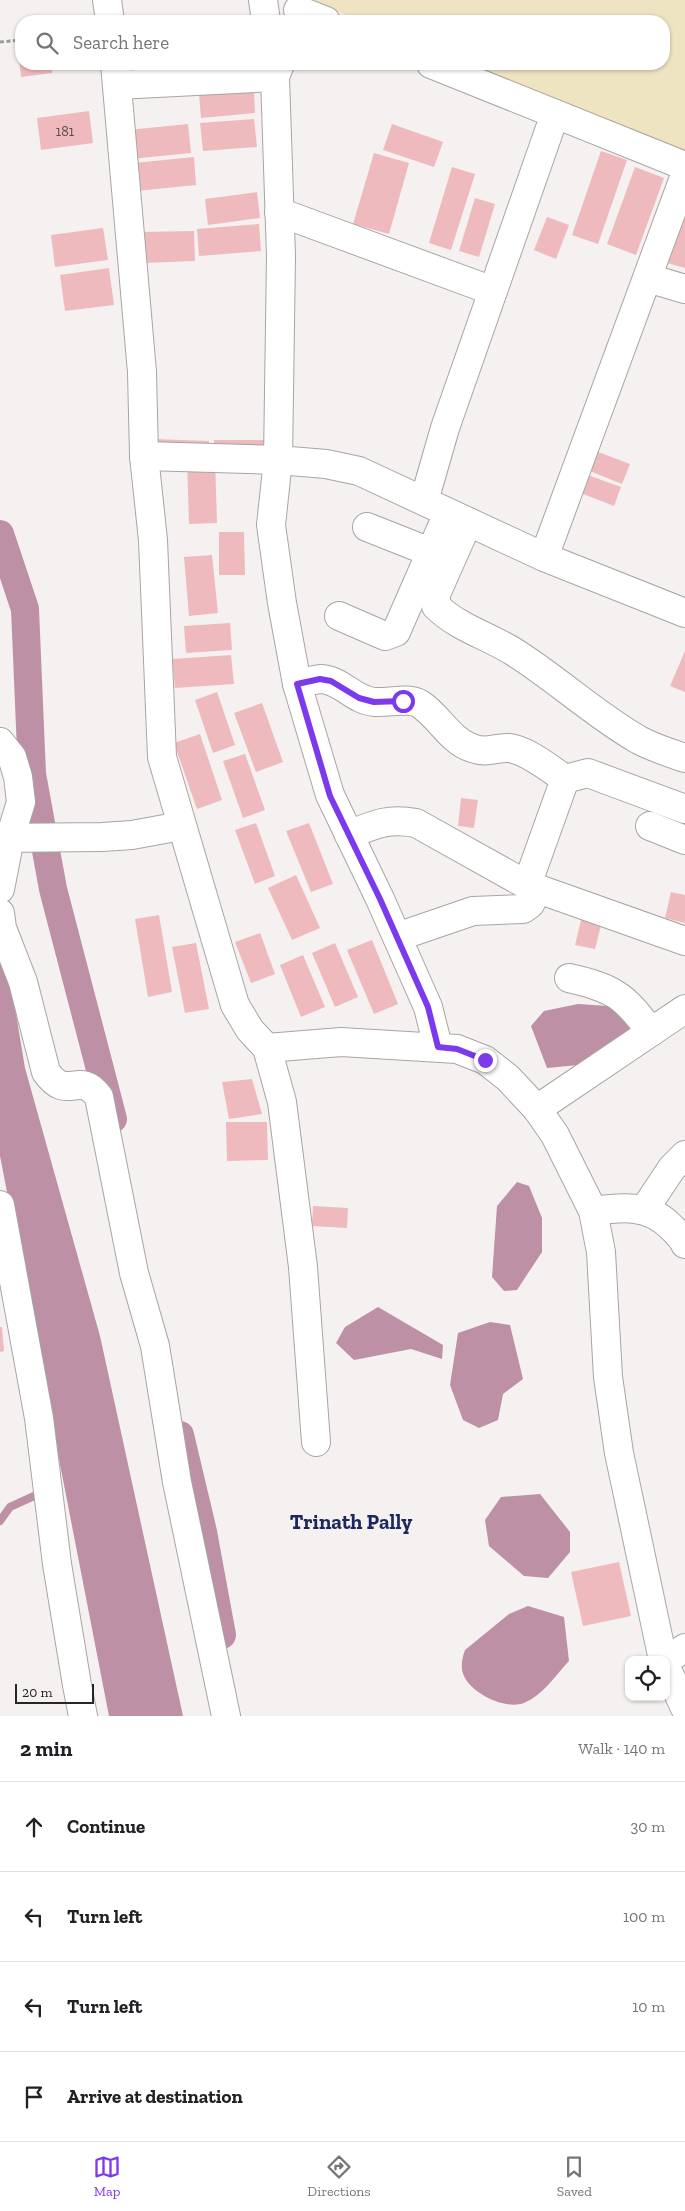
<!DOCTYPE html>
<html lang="en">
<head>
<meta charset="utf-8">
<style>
  body { margin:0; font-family:"Zilla Slab",serif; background:#f2f2f2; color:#202124 }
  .controls { position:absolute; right:15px; bottom:15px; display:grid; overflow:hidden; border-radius:10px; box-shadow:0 1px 4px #0004 }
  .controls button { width:45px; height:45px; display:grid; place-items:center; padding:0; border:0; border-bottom:1px solid #e0e0e0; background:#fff; color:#202124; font:25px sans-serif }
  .scale { position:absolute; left:15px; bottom:12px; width:79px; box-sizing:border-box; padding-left:5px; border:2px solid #272625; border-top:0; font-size:14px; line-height:18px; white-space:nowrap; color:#272625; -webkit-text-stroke:4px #f5f1f0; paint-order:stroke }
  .stop { position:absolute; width:15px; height:15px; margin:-11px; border:4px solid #7c3aed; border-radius:50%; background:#fff }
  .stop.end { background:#7c3aed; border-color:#fff; box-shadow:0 1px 5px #0008 }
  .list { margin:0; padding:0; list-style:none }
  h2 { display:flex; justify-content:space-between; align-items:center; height:65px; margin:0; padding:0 20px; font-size:21px }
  h2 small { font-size:16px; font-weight:400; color:#757577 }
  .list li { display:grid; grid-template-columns:32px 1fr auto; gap:15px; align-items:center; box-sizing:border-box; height:90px; padding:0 20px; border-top:1px solid #e0e0e0 }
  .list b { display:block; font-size:19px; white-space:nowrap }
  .list em { font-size:16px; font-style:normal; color:#757577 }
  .icon { flex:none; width:28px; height:28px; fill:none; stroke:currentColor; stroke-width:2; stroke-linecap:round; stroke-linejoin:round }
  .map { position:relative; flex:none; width:685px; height:1716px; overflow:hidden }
  .search { position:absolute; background:#fff; box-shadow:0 1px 4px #0004; left:15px; right:15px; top:15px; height:55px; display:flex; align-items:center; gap:12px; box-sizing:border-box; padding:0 18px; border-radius:20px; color:#757577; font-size:19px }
  .sheet { height:425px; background:#fff }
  nav { display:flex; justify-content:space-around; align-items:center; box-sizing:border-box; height:70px; border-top:1px solid #e0e0e0; background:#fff; font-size:14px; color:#757577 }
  nav a { display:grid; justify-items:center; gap:2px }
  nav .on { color:#7c3aed }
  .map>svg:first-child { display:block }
</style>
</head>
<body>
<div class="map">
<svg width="685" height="1716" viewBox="0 0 685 1716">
  <rect width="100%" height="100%" fill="#f5f1f0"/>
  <polygon fill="#eee4c2" points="316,0 685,0 685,155 464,64 664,64 664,21 361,21 315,2"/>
  <g fill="#bd90a6">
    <polygon points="0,918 25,1068 100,1336 183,1716 109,1716 0,1156"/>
    <polygon points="578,1004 608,1006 627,1011 630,1033 578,1065 547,1068 531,1026 544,1011"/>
    <polygon points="517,1182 529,1186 542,1218 542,1252 517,1290 504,1291 492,1277 497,1206"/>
    <polygon points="378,1307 443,1345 442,1359 411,1349 354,1360 336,1343 345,1327"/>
    <polygon points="490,1322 510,1325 523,1379 503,1394 498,1420 479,1428 463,1420 450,1385 458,1333"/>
    <polygon points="540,1494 570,1532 570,1552 548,1578 524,1576 489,1546 485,1520 501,1497"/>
    <path d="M 528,1606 L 564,1617 L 569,1661 C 555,1676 543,1695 524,1703 C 506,1710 472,1694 464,1676 C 460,1668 462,1658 465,1650 L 509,1614 Z"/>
  </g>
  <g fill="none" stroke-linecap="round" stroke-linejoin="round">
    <polyline stroke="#bd90a6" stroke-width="8" points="0,1521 10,1507 34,1496"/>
    <g stroke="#bd90a6" stroke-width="28">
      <polyline points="0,534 25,609 32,774 53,889 113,1119"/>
      <polyline points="180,1435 203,1532 222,1635"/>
    </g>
  </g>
  <g fill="#efbabd">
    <polygon points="19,57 21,57 21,64 51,64 52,73 21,77"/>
    <polygon points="122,64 184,64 184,68 123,74"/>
    <polygon points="188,64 211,64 212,65 188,67"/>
    <polygon points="254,90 255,113 201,118 199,94"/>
    <polygon points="89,111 93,143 41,150 37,118"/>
    <polygon points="254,119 257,147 203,151 200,123"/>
    <polygon points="188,124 191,153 131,159 128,130"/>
    <polygon points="392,124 443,142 434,167 383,150"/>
    <polygon points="601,151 627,160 598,244 572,235"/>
    <polygon points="374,153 409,163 389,234 353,224"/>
    <polygon points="194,157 196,185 137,191 134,163"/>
    <polygon points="452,167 475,174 451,250 429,243"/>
    <polygon points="635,167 664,178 636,255 607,244"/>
    <polygon points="257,192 260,218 208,225 205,199"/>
    <polygon points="475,198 495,204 479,257 459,251"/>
    <polygon points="685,215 685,268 660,261"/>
    <polygon points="547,217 569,225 556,259 534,250"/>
    <polygon points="259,224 261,251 199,256 197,229"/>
    <polygon points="103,228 108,260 55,267 51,235"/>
    <polygon points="194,231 195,261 143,263 141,232"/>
    <polygon points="109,268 114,305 65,311 60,275"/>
    <polygon points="154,439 209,441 209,456 154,454"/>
    <polygon points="214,440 264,440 264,457 214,456"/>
    <polygon points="593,450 630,464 622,484 585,469"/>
    <polygon points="215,459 217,523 189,524 187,460"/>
    <polygon points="585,474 621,487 614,506 578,492"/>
    <polygon points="219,532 244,532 245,575 219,575"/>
    <polygon points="212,555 218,613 189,616 184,557"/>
    <polygon points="230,623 232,650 186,653 184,626"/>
    <polygon points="685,651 685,692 670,686"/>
    <polygon points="231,655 234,684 175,688 172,659"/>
    <polygon points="217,692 235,745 213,753 195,700"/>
    <polygon points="262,703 283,762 256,772 234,713"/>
    <polygon points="200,734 222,800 197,809 174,743"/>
    <polygon points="245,754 265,810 243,818 223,761"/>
    <polygon points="461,798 478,800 474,828 458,826"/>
    <polygon points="256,823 275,876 255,884 235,830"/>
    <polygon points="309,823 333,884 311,892 286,831"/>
    <polygon points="296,875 320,928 292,940 268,888"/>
    <polygon points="671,892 685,895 685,923 665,918"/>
    <polygon points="583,912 603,917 595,949 575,945"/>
    <polygon points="159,915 172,992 148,997 135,919"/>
    <polygon points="260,933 275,974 251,983 235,942"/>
    <polygon points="372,940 398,1004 374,1014 347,950"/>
    <polygon points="196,943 209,1009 185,1013 172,947"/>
    <polygon points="335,943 358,997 335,1007 312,953"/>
    <polygon points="303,955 325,1007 301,1017 280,965"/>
    <polygon points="252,1079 262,1114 229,1119 222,1082"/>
    <polygon points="226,1122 267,1122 268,1160 227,1161"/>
    <polygon points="313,1206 348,1208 347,1228 312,1226"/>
    <polygon points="0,1327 2,1327 4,1351 0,1352"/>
    <polygon points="619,1562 631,1616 583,1626 571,1572"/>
  </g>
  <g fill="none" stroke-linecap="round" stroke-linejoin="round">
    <g stroke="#a8a5a4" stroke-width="30">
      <g id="minor">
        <polyline points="263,0 266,21"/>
        <polyline points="298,10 326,21"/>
        <polyline points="273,64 275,77 281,256 278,460 271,525 282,603 297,684 330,795 380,899 428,1007 438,1047"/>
        <polyline points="431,64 685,166"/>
        <polyline points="117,85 275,77 280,64"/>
        <polyline points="279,212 493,291"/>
        <polyline points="648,278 685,289"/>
        <polyline points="144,456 278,460 326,464 359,471 544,557 685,613"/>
        <polyline points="424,501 445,428 555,114"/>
        <path d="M 468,522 L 436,594 L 436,606 C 458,628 489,636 514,652 C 557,679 595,715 639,740 C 654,748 670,753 685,758"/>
        <polyline points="367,527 430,552"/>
        <polyline points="544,557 685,175"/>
        <polyline points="339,616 385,636 396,632 448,513"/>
        <path d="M 297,684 C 305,682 313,680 320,679 C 341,679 354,701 375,702 C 389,703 409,697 420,704 C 439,716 450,741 472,748 C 488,754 495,747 509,748 C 527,750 550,769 565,779 L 588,773 L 685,809"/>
        <polyline points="0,742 12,757 18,777 21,802 10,838 0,889"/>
        <polyline points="650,826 685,840"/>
        <path d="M 349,835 C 375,824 388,818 416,823 L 527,885 L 685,941"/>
        <polyline points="0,838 102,837 132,835 181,826"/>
        <polyline points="527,885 565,779"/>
        <path d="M 0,913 L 2,928 L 23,982 L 46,1072 C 68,1103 78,1069 99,1097 L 134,1273 L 155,1346 L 177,1482 L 226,1716"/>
        <polyline points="397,937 473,911 523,909 530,904 538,890"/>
        <path d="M 569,978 C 613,988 624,995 651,1032"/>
        <polyline points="267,1048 282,1102 303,1267 316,1442"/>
        <polyline points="537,1109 685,1009"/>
        <polyline points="0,1205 39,1418 57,1564 77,1685 83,1716"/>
        <polyline points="644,1210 672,1168 685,1155"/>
        <path d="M 593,1211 C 621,1207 648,1204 670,1226 C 676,1232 682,1237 685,1244"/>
        <polyline points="666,1660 685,1648"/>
      </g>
    </g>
    <g stroke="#a8a5a4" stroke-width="30">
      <g id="tertiary">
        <polyline points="107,0 110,21"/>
        <polyline points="115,64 142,372 144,456 153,540 162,757 235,1005 250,1030 267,1048 341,1042 457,1049 485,1060 508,1078 537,1109 555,1135 593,1211 601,1252 608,1377 619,1453 663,1660"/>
        <polyline points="666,1667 685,1708"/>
      </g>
    </g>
    <polyline stroke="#9b9998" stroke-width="3" stroke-dasharray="4 2.5" stroke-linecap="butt" points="0,42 21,40"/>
    <use href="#minor" stroke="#fff" stroke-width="28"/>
    <use href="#tertiary" stroke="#fff" stroke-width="28"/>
  </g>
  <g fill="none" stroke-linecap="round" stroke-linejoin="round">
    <polyline stroke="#7c3aed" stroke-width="6" points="403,701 374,702 359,698 331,681 320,679 297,684 330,796 380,899 428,1007 438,1047 457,1049 485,1060"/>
  </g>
  <g text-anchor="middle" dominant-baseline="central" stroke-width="4" stroke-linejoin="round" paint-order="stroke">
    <g font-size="14" fill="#594b4b">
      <text x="65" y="131">181</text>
    </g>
    <g font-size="21" font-weight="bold" fill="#1c275f" stroke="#f5f1f0">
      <text x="351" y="1521">Trinath Pally</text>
    </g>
  </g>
</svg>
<div class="controls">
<button><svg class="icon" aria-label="locate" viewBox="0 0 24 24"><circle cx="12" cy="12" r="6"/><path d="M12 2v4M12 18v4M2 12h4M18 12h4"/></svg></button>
</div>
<div class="scale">20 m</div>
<div class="stop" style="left:403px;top:701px"></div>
<div class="stop end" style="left:485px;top:1060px"></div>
<div class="search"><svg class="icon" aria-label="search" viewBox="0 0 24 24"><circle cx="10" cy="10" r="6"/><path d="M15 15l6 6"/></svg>Search here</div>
</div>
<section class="sheet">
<h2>2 min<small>Walk · 140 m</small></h2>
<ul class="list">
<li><svg class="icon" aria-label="ahead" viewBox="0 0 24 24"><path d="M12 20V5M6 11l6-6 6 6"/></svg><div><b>Continue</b></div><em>30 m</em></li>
<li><svg class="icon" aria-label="left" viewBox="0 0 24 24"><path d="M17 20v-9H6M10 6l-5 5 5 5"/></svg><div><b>Turn left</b></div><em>100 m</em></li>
<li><svg class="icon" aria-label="left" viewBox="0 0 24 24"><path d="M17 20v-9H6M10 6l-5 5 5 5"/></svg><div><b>Turn left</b></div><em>10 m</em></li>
<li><svg class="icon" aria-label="arrive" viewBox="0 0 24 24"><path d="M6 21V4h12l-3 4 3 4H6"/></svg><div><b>Arrive at destination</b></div></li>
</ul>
</section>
<nav>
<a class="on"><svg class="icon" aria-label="map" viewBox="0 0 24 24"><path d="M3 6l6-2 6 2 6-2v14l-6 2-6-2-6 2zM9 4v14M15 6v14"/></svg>Map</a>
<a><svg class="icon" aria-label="directions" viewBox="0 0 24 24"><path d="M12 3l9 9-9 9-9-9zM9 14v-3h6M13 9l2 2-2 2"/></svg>Directions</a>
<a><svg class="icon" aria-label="saved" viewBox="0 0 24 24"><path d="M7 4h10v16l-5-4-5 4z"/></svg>Saved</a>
</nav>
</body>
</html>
